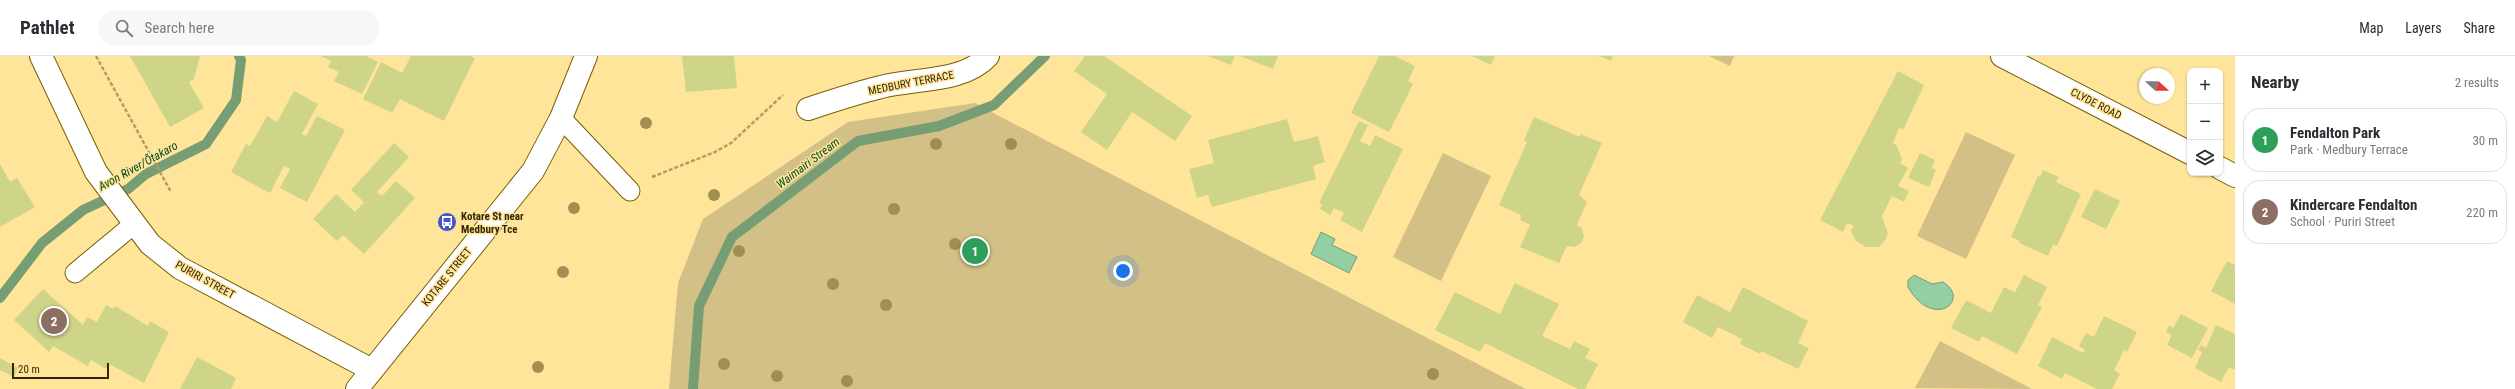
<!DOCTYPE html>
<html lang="en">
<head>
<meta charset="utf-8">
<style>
  body { margin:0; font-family:"Roboto Condensed",sans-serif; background:#f7f7f7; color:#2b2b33 }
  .controls { position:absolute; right:12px; top:12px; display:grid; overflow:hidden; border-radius:8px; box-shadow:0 1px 3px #0004 }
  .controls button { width:36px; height:36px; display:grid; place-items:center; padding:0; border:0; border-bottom:1px solid #e1e1e2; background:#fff; color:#2b2b33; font:20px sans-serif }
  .compass { position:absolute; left:2139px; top:12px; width:36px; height:36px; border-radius:50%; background:#fff; box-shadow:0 1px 3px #0004; rotate:111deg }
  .scale { position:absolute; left:12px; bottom:10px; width:97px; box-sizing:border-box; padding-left:4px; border:2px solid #322807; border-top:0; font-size:11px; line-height:14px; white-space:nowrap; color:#322807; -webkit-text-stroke:3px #ffe599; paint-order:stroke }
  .you { position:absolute; left:1123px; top:215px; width:14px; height:14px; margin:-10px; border:3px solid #fff; border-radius:50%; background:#1a73e8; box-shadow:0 0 0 6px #1a73e833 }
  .badge { display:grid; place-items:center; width:26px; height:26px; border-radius:50%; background:#ea580c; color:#fff; font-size:13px; font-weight:700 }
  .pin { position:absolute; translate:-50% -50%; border:2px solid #fff; box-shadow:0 1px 4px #0006 }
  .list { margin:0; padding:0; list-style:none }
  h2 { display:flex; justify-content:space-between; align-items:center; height:52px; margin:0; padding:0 16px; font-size:17px }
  h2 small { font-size:13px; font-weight:400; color:#7c7c81 }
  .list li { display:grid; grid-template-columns:26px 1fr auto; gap:12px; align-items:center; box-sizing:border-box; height:64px; margin:0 8px 8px; padding:0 8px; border:1px solid #e1e1e2; border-radius:16px }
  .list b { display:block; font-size:15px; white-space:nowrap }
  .list p { margin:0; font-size:13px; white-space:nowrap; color:#7c7c81 }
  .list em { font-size:13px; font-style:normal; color:#7c7c81 }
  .icon { flex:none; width:22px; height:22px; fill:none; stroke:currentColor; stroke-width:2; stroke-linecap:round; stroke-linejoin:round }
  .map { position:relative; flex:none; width:2235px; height:333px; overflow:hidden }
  header { display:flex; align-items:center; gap:24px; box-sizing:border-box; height:56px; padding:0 20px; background:#fff; border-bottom:1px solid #e1e1e2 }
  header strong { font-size:19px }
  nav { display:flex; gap:22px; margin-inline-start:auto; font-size:14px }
  .search { width:280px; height:36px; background:#f7f7f7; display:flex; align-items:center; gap:10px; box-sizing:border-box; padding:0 14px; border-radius:16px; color:#7c7c81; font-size:15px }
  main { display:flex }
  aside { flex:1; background:#fff }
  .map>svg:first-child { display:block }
</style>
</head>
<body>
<header>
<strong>Pathlet</strong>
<div class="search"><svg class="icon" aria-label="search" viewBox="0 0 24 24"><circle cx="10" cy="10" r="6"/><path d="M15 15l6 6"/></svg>Search here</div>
<nav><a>Map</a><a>Layers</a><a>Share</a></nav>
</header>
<main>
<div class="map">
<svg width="2235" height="333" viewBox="0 0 2235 333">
  <rect width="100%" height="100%" fill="#ffe599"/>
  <g fill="#d2c087">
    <polygon points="1709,0 1734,0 1730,10"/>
    <polygon points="975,47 999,60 1526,333 669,333 678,227 703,163 848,66"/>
    <polygon points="1966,76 2015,99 1966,203 1917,180"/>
    <polygon points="1443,97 1491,120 1441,225 1393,201"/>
    <polygon points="1940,285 2032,333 1915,332"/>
  </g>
  <g fill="#93cfa2" stroke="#769d74">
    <polygon points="1321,176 1335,183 1332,189 1357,201 1349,217 1311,198"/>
    <path d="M 1914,219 L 1932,228 L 1943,226 C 1972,244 1933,275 1908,231 L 1908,224 Z"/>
  </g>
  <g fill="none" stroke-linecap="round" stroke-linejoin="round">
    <g stroke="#769d74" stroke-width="10">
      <polyline points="0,242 42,187 83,154 128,133 146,118 206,88 236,44 241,4 239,0"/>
      <polyline points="693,333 699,250 732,181 858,85 939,70 994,49 1045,0"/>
    </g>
  </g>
  <g fill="#cfd588">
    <polygon points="130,0 200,0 194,23 189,26 204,52 170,71"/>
    <polygon points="321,0 366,0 378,6 362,38 334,25 339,16 328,11 331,5"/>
    <polygon points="411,0 470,0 475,2 444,65 400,43 392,57 363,43 381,6 402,17"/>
    <polygon points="682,0 734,0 737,32 686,36"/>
    <polygon points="1085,0 1104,0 1192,60 1175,85 1132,56 1107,94 1081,76 1107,38 1074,15"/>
    <polygon points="1208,0 1235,0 1231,9"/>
    <polygon points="1240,0 1278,0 1273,13"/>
    <polygon points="1379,0 1395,0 1415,10 1408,25 1413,28 1389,76 1351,57"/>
    <polygon points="1472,0 1495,0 1491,9"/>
    <polygon points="1599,0 1613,0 1611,5"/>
    <polygon points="1898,15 1924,29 1903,74 1899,72 1893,87 1897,90 1902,103 1900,107 1908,112 1898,130 1909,135 1904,146 1892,140 1882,160 1888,177 1886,183 1879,191 1866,191 1856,185 1851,175 1854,170 1847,167 1843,176 1820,164"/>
    <polygon points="294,35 318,48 302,78 306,80 317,60 345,74 307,146 280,132 290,113 284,110 270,137 231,116 246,88 250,90 267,60 277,66"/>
    <polygon points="1534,61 1580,81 1581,78 1602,87 1579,139 1587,146 1577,169 1582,172 1584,181 1581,187 1575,191 1567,190 1559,207 1520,191 1530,169 1520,164 1521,159 1499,149 1527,86 1524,84"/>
    <polygon points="1287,63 1294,86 1318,80 1325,106 1313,110 1316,123 1212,151 1208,139 1197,142 1189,113 1214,107 1208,84"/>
    <polygon points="1359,65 1368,69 1360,85 1370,90 1375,79 1403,93 1362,176 1340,164 1344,157 1334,152 1330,159 1320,153 1322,148 1319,147"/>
    <polygon points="394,87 409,101 377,136 382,140 396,125 415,142 364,198 343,179 337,185 313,163 336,138 355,156 364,146 351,134"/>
    <polygon points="1920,97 1935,104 1932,112 1936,114 1929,131 1908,122"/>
    <polygon points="0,108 10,126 17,122 35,151 0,171"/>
    <polygon points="2043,114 2059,121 2056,126 2081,138 2057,190 2053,188 2048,200 2019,187 2020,185 2011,181 2038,120 2040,121"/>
    <polygon points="2095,133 2120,145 2106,173 2081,161"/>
    <polygon points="2227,205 2235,209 2235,248 2211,235"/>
    <polygon points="2024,219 2047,231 2038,249 2042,251 2017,298 1982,280 1979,286 1951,272 1966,244 1991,257 2004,231 2015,236"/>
    <polygon points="1515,227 1559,248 1542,280 1570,293 1574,285 1590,293 1585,302 1598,308 1585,333 1578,333 1485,287 1480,296 1435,274 1455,236 1500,258"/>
    <polygon points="1743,231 1808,265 1798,287 1809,292 1798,313 1761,295 1760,298 1740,288 1742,283 1718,271 1712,282 1683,266 1697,239 1730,256"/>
    <polygon points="43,233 83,269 87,261 97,266 106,249 113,253 115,250 148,270 150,265 169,276 144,327 109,308 106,313 91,304 88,310 53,290 49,296 14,264"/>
    <polygon points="2181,258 2208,272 2192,302 2167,289 2172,279 2166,276 2169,269 2173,272"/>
    <polygon points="2104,260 2137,276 2127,296 2124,294 2114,314 2120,318 2112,333 2097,333 2065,317 2062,323 2038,310 2052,281 2083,297 2085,294 2079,290 2086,277 2094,281"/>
    <polygon points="2216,269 2235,278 2235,314 2229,311 2221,326 2195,312 2202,296 2198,294 2201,289 2206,292"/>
    <polygon points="197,301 236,322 231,333 180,333"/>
    <polygon points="0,302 18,312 14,321 0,314"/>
  </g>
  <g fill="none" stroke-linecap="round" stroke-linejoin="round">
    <g stroke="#765f05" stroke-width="21">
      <g id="lane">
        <polyline points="561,62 630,135"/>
        <polyline points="75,217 134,168"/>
      </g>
    </g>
    <g stroke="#765f05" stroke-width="24">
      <g id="street">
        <polyline points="41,0 96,116 150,188 180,212 372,314"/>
        <path d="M 808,53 C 832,45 856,37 881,31 C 915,22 963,27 988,0"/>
      </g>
    </g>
    <g stroke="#765f05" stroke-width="24">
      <g id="secondary">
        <polyline points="2002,0 2190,97"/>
        <polyline points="2220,112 2235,120"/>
        <polyline points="357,333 533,115 561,62 586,0"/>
      </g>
    </g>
    <g stroke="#b29e62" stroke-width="2.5" stroke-dasharray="4 2" stroke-linecap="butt">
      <polyline points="96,0 171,136"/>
      <polyline points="652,121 715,96 731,87 783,39"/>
    </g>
    <use href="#lane" stroke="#fff" stroke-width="19"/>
    <use href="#street" stroke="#fff" stroke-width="22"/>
    <use href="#secondary" stroke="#fff" stroke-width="22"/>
  </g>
  <g fill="#a28e50">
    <circle cx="646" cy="67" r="6"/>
    <circle cx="936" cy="88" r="6"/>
    <circle cx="1011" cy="88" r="6"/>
    <circle cx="714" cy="139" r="6"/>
    <circle cx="574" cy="152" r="6"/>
    <circle cx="894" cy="153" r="6"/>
    <circle cx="955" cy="188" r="6"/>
    <circle cx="739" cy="195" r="6"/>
    <circle cx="563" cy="216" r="6"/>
    <circle cx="833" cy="228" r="6"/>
    <circle cx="886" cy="249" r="6"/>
    <circle cx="724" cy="308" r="6"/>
    <circle cx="538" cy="311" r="6"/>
    <circle cx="1433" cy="318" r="6"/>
    <circle cx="777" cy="320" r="6"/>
    <circle cx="847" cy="325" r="6"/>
  </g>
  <defs>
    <g id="bus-disc" transform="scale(1)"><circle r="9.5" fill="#4456ca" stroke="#ffe599"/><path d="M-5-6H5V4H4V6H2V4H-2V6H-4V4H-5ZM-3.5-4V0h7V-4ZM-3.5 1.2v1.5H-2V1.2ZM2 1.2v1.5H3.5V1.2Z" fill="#fff"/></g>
  </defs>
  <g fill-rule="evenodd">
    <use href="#bus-disc" x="447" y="166"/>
  </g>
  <g text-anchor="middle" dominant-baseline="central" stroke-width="3" stroke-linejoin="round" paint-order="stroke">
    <g font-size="11" fill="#322807" stroke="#ffe599">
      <text transform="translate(911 27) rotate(-11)">MEDBURY TERRACE</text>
      <text transform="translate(2096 48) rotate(27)">CLYDE ROAD</text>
      <text transform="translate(447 221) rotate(-51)">KOTARE STREET</text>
      <text transform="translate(205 224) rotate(29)">PURIRI STREET</text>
    </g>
    <g font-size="11" font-weight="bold" fill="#322807" stroke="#ffe599" text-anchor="start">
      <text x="461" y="160">Kotare St near<tspan x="461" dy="13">Medbury Tce</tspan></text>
    </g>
    <g font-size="12" font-style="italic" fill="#034c23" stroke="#ffe599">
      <text transform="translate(808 107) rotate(-37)">Waimairi Stream</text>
      <text transform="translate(138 110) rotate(-29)">Avon River/Ōtakaro</text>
    </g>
  </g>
</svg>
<div class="controls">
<button>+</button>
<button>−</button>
<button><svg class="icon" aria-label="layers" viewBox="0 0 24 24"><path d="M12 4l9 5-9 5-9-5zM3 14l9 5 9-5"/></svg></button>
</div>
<svg class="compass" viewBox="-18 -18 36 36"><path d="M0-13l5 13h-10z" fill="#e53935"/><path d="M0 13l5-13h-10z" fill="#7c7c81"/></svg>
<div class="scale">20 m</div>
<div class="you"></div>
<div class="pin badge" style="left:975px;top:195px;background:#2e9e5b">1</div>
<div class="pin badge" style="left:54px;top:265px;background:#8d6e63">2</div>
</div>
<aside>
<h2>Nearby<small>2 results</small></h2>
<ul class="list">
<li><span class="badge" style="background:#2e9e5b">1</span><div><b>Fendalton Park</b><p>Park · Medbury Terrace</p></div><em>30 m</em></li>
<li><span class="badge" style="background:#8d6e63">2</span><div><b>Kindercare Fendalton</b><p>School · Puriri Street</p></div><em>220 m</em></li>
</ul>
</aside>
</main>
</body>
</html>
